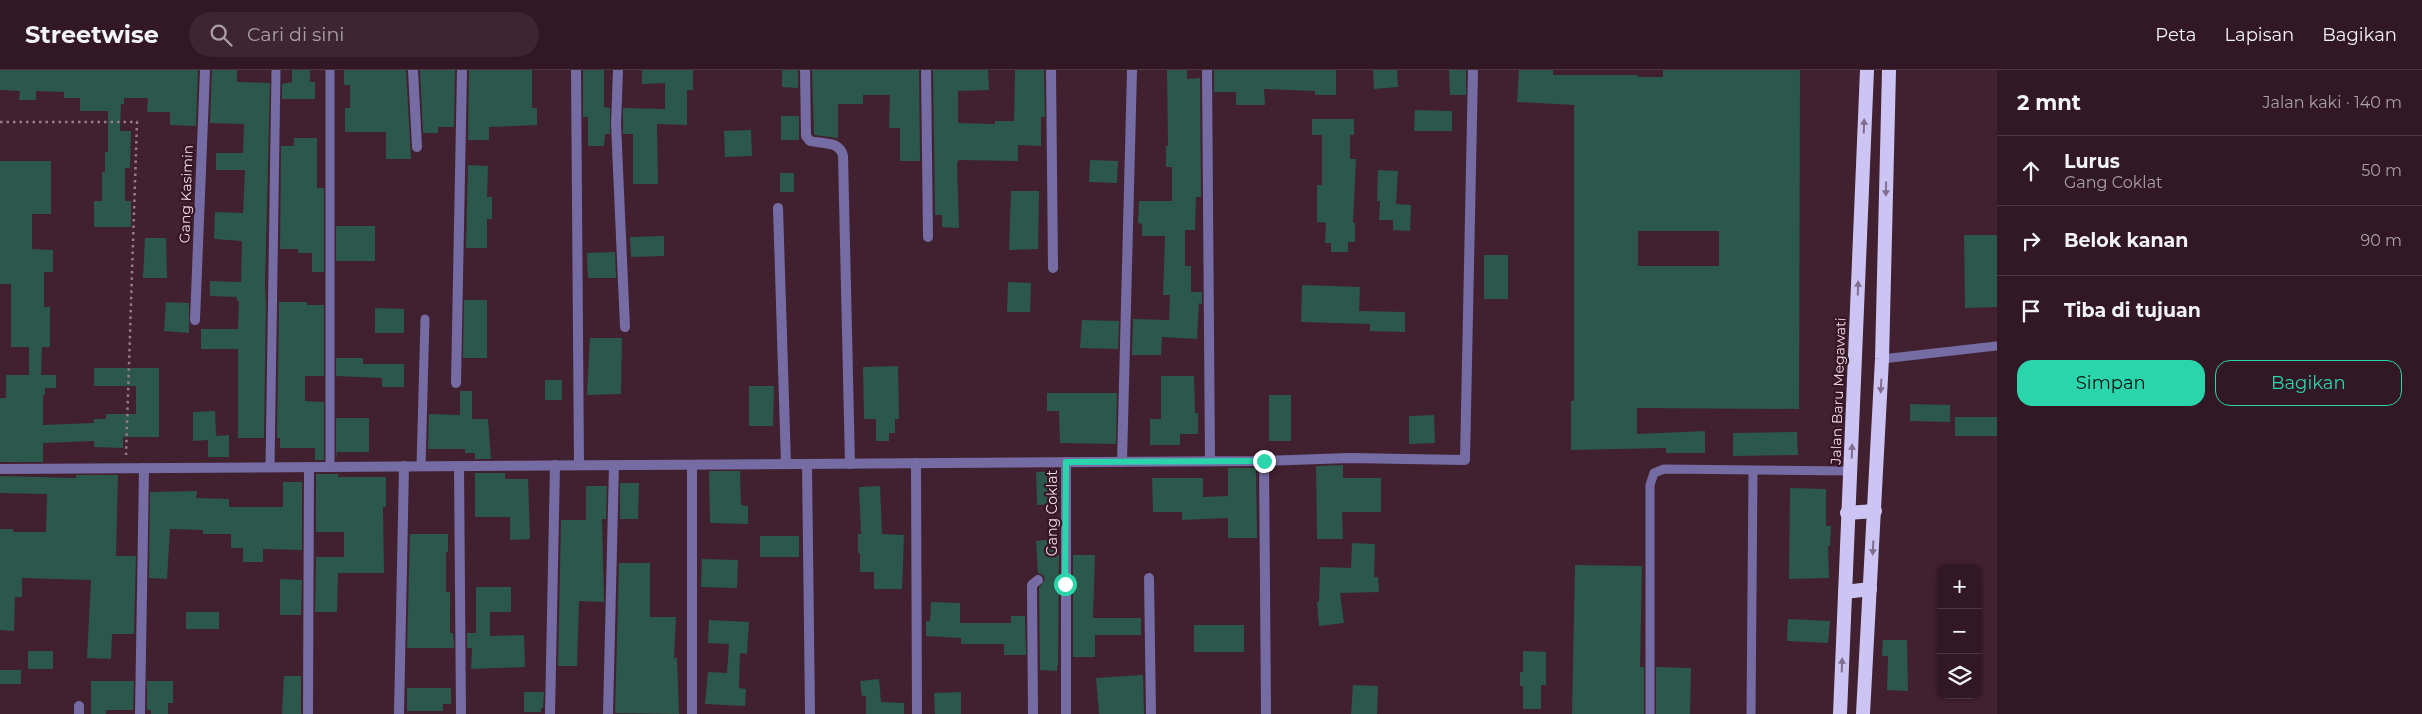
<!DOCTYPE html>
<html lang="id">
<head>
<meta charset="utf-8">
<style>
  body { margin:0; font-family:Montserrat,sans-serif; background:#3d2531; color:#f1f3f6 }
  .controls { position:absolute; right:15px; bottom:15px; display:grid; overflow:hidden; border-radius:10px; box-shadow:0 1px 4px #0004 }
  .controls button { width:45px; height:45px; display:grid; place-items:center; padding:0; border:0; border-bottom:1px solid #4c3741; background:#311824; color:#f1f3f6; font:25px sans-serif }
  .stop { position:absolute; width:15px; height:15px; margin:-11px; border:4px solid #2bd5ac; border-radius:50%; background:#fff }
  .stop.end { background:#2bd5ac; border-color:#fff; box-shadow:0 1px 5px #0008 }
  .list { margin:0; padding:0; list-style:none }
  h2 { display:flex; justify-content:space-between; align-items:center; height:65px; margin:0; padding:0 20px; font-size:21px }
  h2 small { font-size:16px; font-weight:400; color:#a8a0a6 }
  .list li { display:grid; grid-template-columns:32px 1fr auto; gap:15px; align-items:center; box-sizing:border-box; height:70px; padding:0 20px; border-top:1px solid #4c3741 }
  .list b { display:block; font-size:19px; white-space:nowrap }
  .list p { margin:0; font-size:16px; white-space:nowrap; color:#a8a0a6 }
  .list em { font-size:16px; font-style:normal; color:#a8a0a6 }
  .actions { display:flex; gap:10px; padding:15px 20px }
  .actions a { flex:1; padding:11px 0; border:1px solid #2bd5ac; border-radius:15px; text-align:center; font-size:18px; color:#2bd5ac }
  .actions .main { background:#2bd5ac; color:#111 }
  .icon { flex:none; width:28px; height:28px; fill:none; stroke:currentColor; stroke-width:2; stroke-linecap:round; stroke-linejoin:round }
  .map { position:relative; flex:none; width:1997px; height:644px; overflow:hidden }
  header { display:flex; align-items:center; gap:30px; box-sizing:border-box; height:70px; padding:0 25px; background:#311824; border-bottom:1px solid #4c3741 }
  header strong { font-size:24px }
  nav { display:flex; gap:28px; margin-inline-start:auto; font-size:18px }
  .search { width:350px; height:45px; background:#3d2531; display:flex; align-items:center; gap:12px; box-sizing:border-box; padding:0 18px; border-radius:28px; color:#a8a0a6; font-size:19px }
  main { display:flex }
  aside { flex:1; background:#311824 }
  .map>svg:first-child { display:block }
</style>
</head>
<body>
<header>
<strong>Streetwise</strong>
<div class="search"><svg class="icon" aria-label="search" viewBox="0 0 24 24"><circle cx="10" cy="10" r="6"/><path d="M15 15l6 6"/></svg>Cari di sini</div>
<nav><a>Peta</a><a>Lapisan</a><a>Bagikan</a></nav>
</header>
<main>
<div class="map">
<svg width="1997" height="644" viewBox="0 0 1997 644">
  <rect width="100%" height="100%" fill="#412030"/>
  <g fill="#2b584a" fill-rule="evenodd">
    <polygon points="0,0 198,0 196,56 170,55 170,42 147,42 148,28 124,28 124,34 121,34 120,61 131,61 130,98 125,98 125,131 131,131 131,157 94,157 94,131 102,131 102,102 105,102 105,82 108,82 108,41 80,41 80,28 64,28 64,22 36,21 36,30 19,30 20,21 0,20"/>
    <polygon points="212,0 237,0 237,12 270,13 265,216 266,232 264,368 238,368 238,279 201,279 201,259 238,259 239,231 237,231 237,227 210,226 210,211 241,212 242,171 214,169 215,142 243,143 245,100 216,100 216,83 243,83 244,54 210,53"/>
    <polygon points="292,0 310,0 310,12 315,12 315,29 282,29 282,14 292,12"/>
    <polygon points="344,0 406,0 411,89 386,89 386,62 345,62 345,38 350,38 350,15 344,15"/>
    <polygon points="420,0 455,0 454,57 438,57 438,63 423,63"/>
    <polygon points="469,0 532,0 532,38 537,38 537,55 489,57 489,70 468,70"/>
    <polygon points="583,0 604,0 604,37 610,38 610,64 605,64 604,76 588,76 588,47 583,47"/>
    <polygon points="642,0 693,0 693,20 687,20 687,55 657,54 658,114 633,114 633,64 623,64 623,38 665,39 665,13 642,14"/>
    <polygon points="782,0 798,0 798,18 782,17"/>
    <polygon points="812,0 919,0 920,91 900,91 900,58 889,58 890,25 863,25 863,34 838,34 838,68 814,65"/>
    <polygon points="933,0 988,0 989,20 958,21 958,53 995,54 995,51 1014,51 1015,0 1044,0 1045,47 1041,47 1041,76 1018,75 1018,91 959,90 957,92 959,158 942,157 942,145 935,145"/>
    <polygon points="1167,0 1187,0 1187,9 1200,8 1201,127 1196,127 1195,160 1185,160 1185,196 1191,196 1191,222 1202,222 1202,234 1199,233 1197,269 1162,267 1161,285 1132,285 1133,249 1169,250 1170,225 1163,225 1165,166 1142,166 1142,154 1138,153 1139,131 1172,131 1172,97 1166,97 1166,76 1168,76"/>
    <polygon points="1214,0 1336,0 1336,25 1315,25 1315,21 1264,19 1265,35 1236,35 1236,22 1214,22"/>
    <polygon points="1373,0 1397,0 1398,17 1374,19"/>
    <polygon points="1449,0 1466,0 1466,25 1450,25"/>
    <path d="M 1519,0 L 1553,0 L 1553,5 L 1638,5 L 1638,7 L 1663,7 L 1663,0 L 1800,0 L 1799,339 L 1637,338 L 1637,364 L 1705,361 L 1705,383 L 1666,383 L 1666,378 L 1571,380 L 1571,331 L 1574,331 L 1574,35 L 1517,32 ZM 1638,161 L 1719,161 L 1719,196 L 1638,196 Z"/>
    <polygon points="1415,40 1452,41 1452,61 1414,61"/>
    <rect x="781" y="46" width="18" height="24"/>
    <polygon points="1312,49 1354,49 1354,65 1350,65 1350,89 1356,89 1353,153 1355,153 1355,172 1348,172 1348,182 1331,182 1331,173 1325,173 1326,153 1317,152 1317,115 1322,115 1322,65 1312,65"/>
    <polygon points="751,60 752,86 725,87 724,61"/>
    <polygon points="294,68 317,68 317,118 324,118 324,202 312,202 312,183 298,183 298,179 280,179 281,76 294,76"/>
    <polygon points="1090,90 1118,91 1117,113 1089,112"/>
    <polygon points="0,91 51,91 51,144 32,144 32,179 53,180 53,202 44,202 44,237 50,237 50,277 42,277 41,305 56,305 56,318 45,318 45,325 43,325 43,355 94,353 94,349 106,349 106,344 136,344 136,316 94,316 94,298 159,298 159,367 123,367 123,378 94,377 94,371 43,373 43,392 0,392 0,328 6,328 6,305 29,305 29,277 11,277 11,214 0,214"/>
    <polygon points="468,95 488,96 487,127 492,127 492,149 487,149 487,178 466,178"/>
    <polygon points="1378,100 1398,101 1396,134 1411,135 1410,161 1393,160 1393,150 1379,150 1380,131 1377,131"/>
    <rect x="780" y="103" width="14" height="19"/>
    <polygon points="1011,121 1039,121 1038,179 1009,180"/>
    <rect x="336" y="156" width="39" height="35"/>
    <polygon points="1964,165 1997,165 1997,237 1965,238"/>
    <polygon points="664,166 664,186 631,187 630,167"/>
    <polygon points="145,168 166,168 167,208 143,208"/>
    <polygon points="615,182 616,208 588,208 587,183"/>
    <rect x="1484" y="185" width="24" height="44"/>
    <polygon points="1008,212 1031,213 1030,242 1007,242"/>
    <polygon points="1302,215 1360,217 1359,241 1405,242 1405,262 1370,261 1370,254 1301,252"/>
    <polygon points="464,230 487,230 487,288 463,288"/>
    <polygon points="166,232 189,233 189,263 164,261"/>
    <polygon points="279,232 307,232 307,235 324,235 324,306 305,306 305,331 324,332 324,390 315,390 315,378 280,378 280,368 277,368"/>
    <polygon points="375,238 404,239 404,263 375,263"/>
    <polygon points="1082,250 1119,251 1118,279 1080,278"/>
    <polygon points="590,268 622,268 621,324 587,325"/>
    <polygon points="336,288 363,288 363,294 404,294 404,317 382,317 382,308 336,306"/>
    <polygon points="898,296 899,349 895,349 895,363 889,363 889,371 876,371 876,349 864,349 863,297"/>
    <polygon points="1161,306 1194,306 1195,343 1198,343 1198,364 1180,364 1180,375 1150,375 1150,349 1161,349"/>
    <rect x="545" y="310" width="17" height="20"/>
    <polygon points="749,316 774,316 773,356 749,356"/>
    <polygon points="460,321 472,321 472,349 488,349 491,389 475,389 475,383 465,383 465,379 428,379 429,344 460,345"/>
    <polygon points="1047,323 1117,323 1116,374 1060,373 1059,341 1047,341"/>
    <rect x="1269" y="325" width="22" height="46"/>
    <polygon points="1910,334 1950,335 1950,352 1910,351"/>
    <polygon points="215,341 216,366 229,365 229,387 208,387 208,370 193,371 193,342"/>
    <polygon points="1434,345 1435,373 1409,374 1409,346"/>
    <rect x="1955" y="347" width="42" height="19"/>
    <polygon points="336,348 369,348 369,382 337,382 336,390"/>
    <polygon points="1797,362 1798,385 1733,386 1733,363"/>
    <polygon points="1343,395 1343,408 1381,408 1381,442 1342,442 1343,469 1317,469 1316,396"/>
    <polygon points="1228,398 1256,398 1257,468 1228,468 1228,448 1182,450 1182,442 1153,442 1152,408 1203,408 1203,427 1228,426"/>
    <polygon points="709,401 740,401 741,435 748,436 748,454 710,453"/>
    <polygon points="1059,401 1059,434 1037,435 1036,402"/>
    <polygon points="475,403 505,403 505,409 528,409 530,469 510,470 510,447 475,447"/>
    <polygon points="316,404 338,404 338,407 386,407 386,437 383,437 384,503 338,503 337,542 315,542 316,487 344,487 344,462 316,462"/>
    <polygon points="76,405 118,405 116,486 136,486 134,564 112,564 111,589 87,588 91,510 22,508 22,527 15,527 14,561 0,560 0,459 13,459 13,462 46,462 47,424 0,423 0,406 76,408"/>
    <polygon points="283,412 302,412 302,480 263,479 263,492 243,492 243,478 231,478 231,464 203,464 203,460 170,459 167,509 149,508 150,422 197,421 196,428 229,429 229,437 283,437"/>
    <polygon points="620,413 639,413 638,449 620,449"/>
    <polygon points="586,416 607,416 606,449 602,449 604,532 579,531 577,596 558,596 561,450 586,450"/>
    <polygon points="880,416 882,464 904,465 902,519 874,519 874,502 860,502 860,483 858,483 858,464 861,464 859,417"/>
    <polygon points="1790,418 1826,419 1826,456 1831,456 1830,476 1828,476 1829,508 1789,509"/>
    <polygon points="410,464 448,464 448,482 446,482 446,522 450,522 450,563 453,563 454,578 407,578"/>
    <rect x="760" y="466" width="39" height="21"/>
    <polygon points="1055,469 1056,485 1059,485 1058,596 1057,596 1057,601 1040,600 1039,518 1045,509 1043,505 1038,503 1036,471"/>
    <polygon points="1352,473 1375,474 1374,507 1378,507 1379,522 1340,523 1344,553 1319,556 1317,532 1319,532 1320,497 1351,498"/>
    <polygon points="1073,485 1095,485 1093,548 1141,548 1141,565 1095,565 1095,587 1073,587"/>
    <polygon points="702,489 738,490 737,518 701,517"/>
    <polygon points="619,493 650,493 650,547 676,547 674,588 677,588 679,644 615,643"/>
    <polygon points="1575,495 1642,496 1640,597 1644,597 1644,644 1572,644"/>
    <polygon points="280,509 302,510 301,545 280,545"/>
    <polygon points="476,517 511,517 511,542 490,542 490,566 524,565 525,597 471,599 472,578 467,578 467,563 476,563"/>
    <polygon points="931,532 960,533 960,553 1011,553 1011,546 1025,546 1026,585 1004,585 1004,574 961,574 961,568 926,566 926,551 930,551"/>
    <rect x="186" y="542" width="33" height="17"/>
    <polygon points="1788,549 1830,551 1828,573 1787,571"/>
    <polygon points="709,550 749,552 747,584 740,583 739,618 746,619 745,636 705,634 708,602 727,603 729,574 708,573"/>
    <rect x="1194" y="555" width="50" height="27"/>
    <polygon points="1883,570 1907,570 1908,621 1887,620 1888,586 1882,586"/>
    <rect x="28" y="581" width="25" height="18"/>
    <polygon points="1523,581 1546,582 1546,615 1541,615 1541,639 1523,639 1523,616 1520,616 1520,602 1523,602"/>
    <polygon points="1656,597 1691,598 1690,644 1656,644"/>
    <rect x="0" y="600" width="21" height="14"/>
    <polygon points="1143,605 1144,644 1099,644 1096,608"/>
    <polygon points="284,606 301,606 301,644 282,644"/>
    <polygon points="879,609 881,632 904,633 904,644 866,644 866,626 862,626 860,611"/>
    <polygon points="91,611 134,611 133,640 106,640 106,644 91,644"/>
    <polygon points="147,611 173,611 173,633 168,633 168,644 151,644 151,640 147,640"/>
    <polygon points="1353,615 1378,616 1377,644 1351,644"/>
    <polygon points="407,618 451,618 451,634 443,634 443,641 407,641"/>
    <polygon points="524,622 544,622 543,638 541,638 541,642 524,642"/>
    <polygon points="961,622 961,644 935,644 934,623"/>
  </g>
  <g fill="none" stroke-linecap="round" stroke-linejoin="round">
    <polyline stroke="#987c89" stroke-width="2.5" stroke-dasharray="2.5 4" stroke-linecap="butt" points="0,52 137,52 126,385"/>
    <g stroke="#756ca3" stroke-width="9">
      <polyline points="330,0 330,397"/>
      <polyline points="1882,289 1996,276"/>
      <polyline points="421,396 425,249"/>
      <polyline points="270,397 276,0"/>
      <polyline points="1650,644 1650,415 1654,403 1664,399 1851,401"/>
      <polyline points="1751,644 1753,401"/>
    </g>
    <g stroke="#756ca3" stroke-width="10">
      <polyline points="413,0 417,77"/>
      <polyline points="576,0 579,395"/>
      <polyline points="618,0 616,54 625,257"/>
      <path d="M 805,0 L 806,66 L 810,71 C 823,74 840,71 843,86 L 850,394"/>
      <polyline points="926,0 928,167"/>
      <polyline points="1051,0 1053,198"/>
      <polyline points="1207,0 1210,391"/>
      <polyline points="778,138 786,394"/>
      <polyline points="195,250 205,0"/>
      <polyline points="456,313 462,0"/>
      <polyline points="1264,391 1266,644"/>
      <polyline points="1066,392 1066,644"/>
      <polyline points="1122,392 1132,0"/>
      <polyline points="916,393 917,644"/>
      <polyline points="807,394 810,644"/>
      <polyline points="692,395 692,644"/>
      <polyline points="459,396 461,644"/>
      <polyline points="0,399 1264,391 1349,388 1465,390 1473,0"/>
      <polyline points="1149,508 1151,644"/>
      <polyline points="79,636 79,644"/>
      <polyline points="140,644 144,398"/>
      <polyline points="308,644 309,397"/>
      <polyline points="399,644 404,396"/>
      <polyline points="550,644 555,395"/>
      <polyline points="608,644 614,395"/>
      <polyline points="1033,644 1032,520 1032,515 1038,510"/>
    </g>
    <g stroke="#ccc5f4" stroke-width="14">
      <polyline points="1847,443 1875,441"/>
      <polyline points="1845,522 1870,519"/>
      <polyline points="1840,644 1867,0"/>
      <polyline points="1863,644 1882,289 1889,0"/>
    </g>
  </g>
  <defs><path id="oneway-solid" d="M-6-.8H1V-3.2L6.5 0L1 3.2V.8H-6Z" transform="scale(1.25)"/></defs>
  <g fill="#816e8d">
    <use href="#oneway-solid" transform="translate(1864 56) rotate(-88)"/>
    <use href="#oneway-solid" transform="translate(1886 119) rotate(91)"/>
    <use href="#oneway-solid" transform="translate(1858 218) rotate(-88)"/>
    <use href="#oneway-solid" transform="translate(1881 316) rotate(93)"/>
    <use href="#oneway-solid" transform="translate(1852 381) rotate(-88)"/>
    <use href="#oneway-solid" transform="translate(1873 478) rotate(93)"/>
    <use href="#oneway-solid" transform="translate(1842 595) rotate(-88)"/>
  </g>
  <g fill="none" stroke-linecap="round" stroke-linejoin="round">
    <polyline stroke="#2bd5ac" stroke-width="6" points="1065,514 1066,392 1264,391"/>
  </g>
  <g text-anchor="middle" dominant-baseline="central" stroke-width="4.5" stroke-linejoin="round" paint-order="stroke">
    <g font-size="14" fill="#f2dbe4" stroke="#361626">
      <text transform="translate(186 124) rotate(-88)">Gang Kasimin</text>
      <text transform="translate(1838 321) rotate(-88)">Jalan Baru Megawati</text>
      <text transform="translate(1052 443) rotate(-90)">Gang Coklat</text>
    </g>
  </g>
</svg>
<div class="controls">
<button>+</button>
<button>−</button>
<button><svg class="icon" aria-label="layers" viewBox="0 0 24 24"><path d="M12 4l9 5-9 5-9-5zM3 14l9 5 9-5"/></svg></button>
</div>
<div class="stop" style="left:1065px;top:514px"></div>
<div class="stop end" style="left:1264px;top:391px"></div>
</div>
<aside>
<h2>2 mnt<small>Jalan kaki · 140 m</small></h2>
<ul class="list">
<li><svg class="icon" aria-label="ahead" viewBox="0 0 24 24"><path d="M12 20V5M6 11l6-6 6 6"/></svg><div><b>Lurus</b><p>Gang Coklat</p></div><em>50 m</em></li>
<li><svg class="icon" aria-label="right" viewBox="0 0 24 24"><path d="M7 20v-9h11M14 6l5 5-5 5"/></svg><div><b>Belok kanan</b></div><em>90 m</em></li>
<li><svg class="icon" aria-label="arrive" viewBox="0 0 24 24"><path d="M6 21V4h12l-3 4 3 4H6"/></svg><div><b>Tiba di tujuan</b></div></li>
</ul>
<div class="actions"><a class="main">Simpan</a><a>Bagikan</a></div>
</aside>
</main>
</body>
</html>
